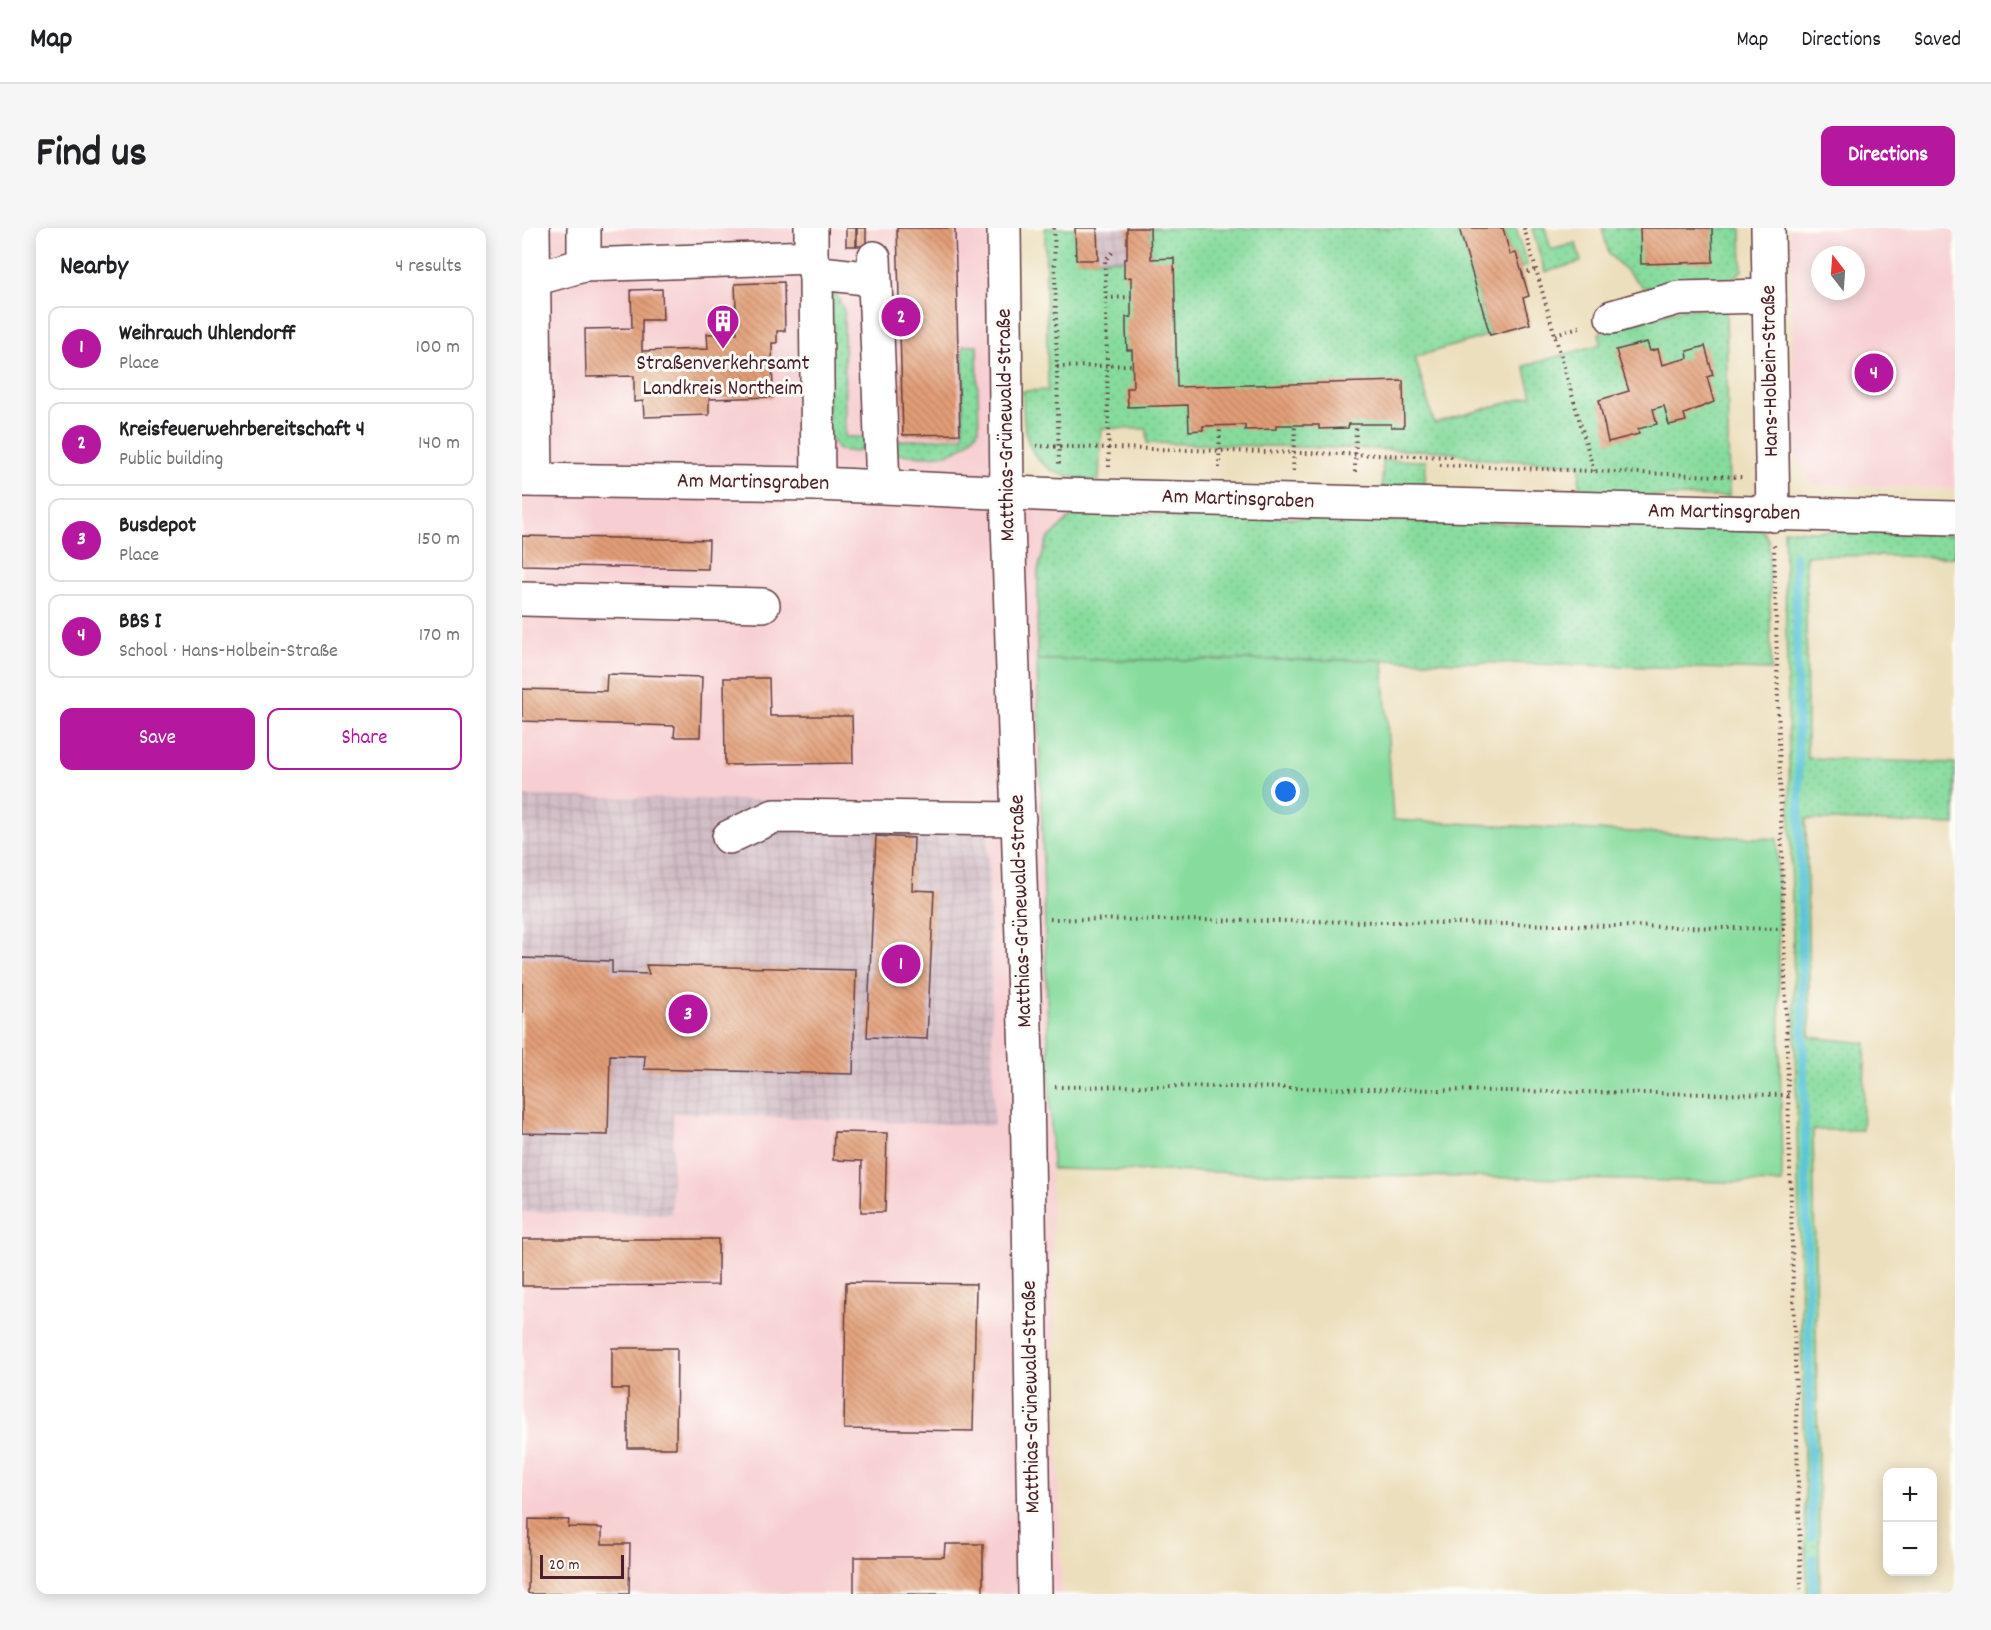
<!DOCTYPE html>
<html lang="en">
<head>
<meta charset="utf-8">
<style>
  body { margin:0; font-family:Dekko,sans-serif; background:#f6f6f6; color:#202124 }
  .controls { position:absolute; right:18px; bottom:18px; display:grid; overflow:hidden; border-radius:12px; box-shadow:0 3px 15px #0003 }
  .controls button { width:54px; height:54px; display:grid; place-items:center; padding:0; border:0; border-bottom:2px solid #e0e0e0; background:#fff; color:#202124; font:30px sans-serif }
  .compass { position:absolute; left:1289px; top:18px; width:54px; height:54px; border-radius:50%; background:#fff; box-shadow:0 3px 15px #0003; rotate:343deg }
  .scale { position:absolute; left:18px; bottom:15px; width:84px; box-sizing:border-box; padding-left:6px; border:3px solid #4a1f2b; border-top:0; font-size:16px; line-height:21px; white-space:nowrap; color:#4a1f2b; -webkit-text-stroke:4px #fdfcf7; paint-order:stroke }
  .you { position:absolute; left:764px; top:564px; width:21px; height:21px; margin:-15px; border:4px solid #fff; border-radius:50%; background:#1a73e8; box-shadow:0 0 0 9px #1a73e833 }
  .badge { display:grid; place-items:center; width:39px; height:39px; border-radius:50%; background:#b5179e; color:#fff; font-size:20px; font-weight:700 }
  .pin { position:absolute; translate:-50% -50%; border:3px solid #fff; box-shadow:0 2px 6px #0006 }
  .list { margin:0; padding:0; list-style:none }
  h2 { display:flex; justify-content:space-between; align-items:center; height:78px; margin:0; padding:0 24px; font-size:26px }
  h2 small { font-size:20px; font-weight:400; color:#757577 }
  .list li { display:grid; grid-template-columns:39px 1fr auto; gap:18px; align-items:center; box-sizing:border-box; height:84px; margin:0 12px 12px; padding:0 12px; border:2px solid #e0e0e0; border-radius:12px }
  .list b { display:block; font-size:22px; white-space:nowrap }
  .list p { margin:0; font-size:20px; white-space:nowrap; color:#757577 }
  .list em { font-size:20px; font-style:normal; color:#757577 }
  .actions { display:flex; gap:12px; padding:18px 24px }
  .actions a { flex:1; padding:14px 0; border:2px solid #b5179e; border-radius:12px; text-align:center; font-size:21px; color:#b5179e }
  .actions .main { background:#b5179e; color:#fff }
  .map { position:relative; flex:none; width:1433px; height:1366px; overflow:hidden; border-radius:12px }
  header { display:flex; align-items:center; gap:36px; box-sizing:border-box; height:84px; padding:0 30px; background:#fff; border-bottom:2px solid #e0e0e0 }
  header strong { font-size:28px }
  nav { display:flex; gap:33px; margin-inline-start:auto; font-size:21px }
  .intro { display:flex; align-items:center; justify-content:space-between; box-sizing:border-box; height:144px; padding:0 36px }
  h1 { margin:0; font-size:42px }
  .button { padding:15px 27px; border-radius:12px; background:#b5179e; color:#fff; font-size:21px; font-weight:700 }
  main { display:flex; gap:36px; padding:0 36px }
  aside { flex:1; background:#fff; border-radius:12px; box-shadow:0 3px 15px #0003 }
  .map>svg:first-child { display:block }
</style>
</head>
<body>
<header>
<strong>Map</strong>
<nav><a>Map</a><a>Directions</a><a>Saved</a></nav>
</header>
<div class="intro"><h1>Find us</h1><a class="button">Directions</a></div>
<main>
<aside>
<h2>Nearby<small>4 results</small></h2>
<ul class="list">
<li><span class="badge">1</span><div><b>Weihrauch Uhlendorff</b><p>Place</p></div><em>100 m</em></li>
<li><span class="badge">2</span><div><b>Kreisfeuerwehrbereitschaft 4</b><p>Public building</p></div><em>140 m</em></li>
<li><span class="badge">3</span><div><b>Busdepot</b><p>Place</p></div><em>150 m</em></li>
<li><span class="badge">4</span><div><b>BBS I</b><p>School · Hans-Holbein-Straße</p></div><em>170 m</em></li>
</ul>
<div class="actions"><a class="main">Save</a><a>Share</a></div>
</aside>
<div class="map">
<svg width="1433" height="1366" viewBox="0 0 1433 1366">
  <defs>
    <pattern id="industrial-grid" width="8" height="8" patternUnits="userSpaceOnUse" patternTransform="scale(1.5)"><rect width="8" height="8" fill="#d2bdc6"/><path d="M0 4h8M4 0v8" fill="none" stroke="#b6a2aa"/></pattern>
    <pattern id="grass-dots" width="8" height="8" patternUnits="userSpaceOnUse" patternTransform="scale(1.5)"><rect width="8" height="8" fill="#86db9d"/><path d="M2 2h.1M6 6h.1" fill="none" stroke="#75bc87" stroke-width="1.8" stroke-linecap="round"/></pattern>
    <pattern id="building-back-hatch" width="6" height="6" patternUnits="userSpaceOnUse" patternTransform="scale(1.5)"><rect width="6" height="6" fill="#e29e77"/><path d="M-1 5l2 2M0 0l6 6M5-1l2 2" fill="none" stroke="#b98062"/></pattern>
  </defs>
  <rect width="100%" height="100%" fill="#fdfcf7"/>
  <filter id="ink" filterUnits="userSpaceOnUse"><feTurbulence type="fractalNoise" baseFrequency=".0167" numOctaves="2"/><feDisplacementMap in="SourceGraphic" scale="12" xChannelSelector="R" yChannelSelector="G"/><feConvolveMatrix kernelMatrix="1 2 1 2 8 2 1 2 1" color-interpolation-filters="sRGB"/></filter>
  <filter id="wash" filterUnits="userSpaceOnUse"><feTurbulence type="fractalNoise" baseFrequency=".008" numOctaves="4" result="noise"/><feDisplacementMap in="SourceGraphic" scale="24" xChannelSelector="R" yChannelSelector="G"/><feGaussianBlur stdDeviation="1.35" result="paint"/><feColorMatrix in="noise" values="0 0 0 0 0 0 0 0 0 0 0 0 0 0 0 0 0 1.4 0 .05"/><feComposite in="paint" operator="in"/></filter>
  <g filter="url(#wash)">
    <rect width="100%" height="100%" fill="#ecdfbd"/>
    <g fill="#f7cfd2" fill-rule="evenodd">
      <polygon points="0,0 474,0 479,276 554,284 525,312 516,342 515,432 540,1366 0,1366"/>
      <path d="M 1268,0 L 1433,0 L 1433,261 L 1291,257 L 1273,228 ZM 1298,27 L 1334,27 L 1334,63 L 1298,63 Z"/>
    </g>
    <g fill="url(#industrial-grid)">
      <polygon points="553,0 628,0 629,31 554,32"/>
      <polygon points="0,568 465,576 472,898 151,885 149,986 0,984"/>
    </g>
    <g fill="url(#grass-dots)" stroke="#687d64" stroke-width="1.5">
      <path d="M 523,0 L 553,0 L 555,32 L 629,31 L 628,0 L 937,0 L 968,107 L 893,129 L 912,195 L 1010,168 L 1002,138 L 1079,116 L 1077,105 L 1161,81 L 1204,80 L 1207,269 L 1079,267 L 1057,263 L 1058,236 L 962,231 L 920,223 L 625,215 L 625,201 L 579,200 L 577,253 C 513,248 500,226 501,163 L 526,162 Z"/>
      <polygon points="981,0 994,0 1005,38 999,40 994,25 988,26"/>
      <polygon points="1010,0 1023,0 1029,22 1054,15 1059,34 1023,44"/>
      <polygon points="1080,0 1219,0 1220,42 1204,58 1122,60 1087,26"/>
      <polygon points="303,60 314,66 322,83 323,209 344,209 342,219 334,224 317,222 306,209"/>
      <path d="M 455,117 L 457,201 C 434,236 407,227 370,226 L 371,213 L 441,209 L 441,118 Z"/>
      <polygon points="861,232 904,233 903,257 883,261 860,260"/>
      <polygon points="554,284 1241,302 1247,314 1249,442 861,432 515,432 516,342 525,312"/>
      <polygon points="1262,302 1433,307 1433,329 1284,327 1285,530 1433,535 1433,597 1284,591 1288,809 1344,815 1340,902 1291,902 1298,1366 1285,1366"/>
    </g>
    <polygon fill="#86db9d" stroke="#687d64" stroke-width="1.5" points="515,432 861,432 871,592 1255,611 1260,955 530,941"/>
    <g fill="none" stroke-linecap="round" stroke-linejoin="round">
      <g stroke="#5dc5da" stroke-width="8">
        <polyline points="1273,327 1290,1309"/>
        <polyline points="1291,1330 1292,1366"/>
      </g>
    </g>
    <g id="blocks">
      <g fill="url(#building-back-hatch)">
        <rect x="324" y="0" width="10" height="18"/>
        <rect x="335" y="0" width="9" height="18"/>
        <polygon points="375,0 433,0 438,206 381,207"/>
        <polygon points="553,0 575,0 576,32 554,32"/>
        <polygon points="605,0 628,0 629,31 652,30 655,159 881,153 882,199 869,199 869,196 827,196 826,200 797,201 797,197 754,197 754,201 723,202 723,197 681,198 681,202 667,203 666,177 606,179 605,160 611,160 610,122 605,122 604,103 604,89 609,89 609,49 602,50 602,31 605,31"/>
        <polygon points="937,0 981,0 988,26 994,25 1007,68 1001,70 1008,96 968,107"/>
        <polygon points="1118,0 1190,0 1191,34 1119,36"/>
        <polygon points="262,54 263,103 255,103 255,115 250,115 251,169 187,171 187,187 122,189 121,173 112,174 112,148 64,149 63,101 110,100 109,62 140,61 141,92 120,92 120,123 186,121 185,106 215,105 213,56"/>
        <polygon points="1125,114 1128,123 1136,121 1140,137 1166,130 1165,123 1183,118 1191,147 1185,149 1192,174 1162,186 1164,193 1147,197 1142,178 1131,181 1135,196 1116,201 1117,206 1086,214 1077,172 1107,163 1094,122"/>
        <polygon points="0,308 187,312 186,341 0,337"/>
        <polygon points="85,446 180,449 178,509 152,509 153,498 0,493 0,461 84,463"/>
        <polygon points="202,450 247,450 248,488 330,488 331,535 203,537"/>
        <polygon points="354,608 392,610 390,662 412,663 405,811 345,809"/>
        <polygon points="0,730 90,733 90,745 127,746 124,737 334,742 331,846 122,841 123,828 88,827 86,907 0,905"/>
        <polygon points="312,904 365,905 363,984 339,984 340,933 311,932"/>
        <polygon points="0,1011 196,1011 196,1057 0,1058"/>
        <polygon points="324,1054 454,1056 451,1203 322,1201"/>
        <polygon points="90,1120 155,1120 154,1220 106,1220 106,1161 90,1161"/>
        <polygon points="7,1291 47,1292 46,1299 80,1300 80,1316 108,1316 107,1366 6,1366"/>
        <polygon points="423,1316 461,1316 461,1366 332,1366 332,1329 422,1329"/>
      </g>
    </g>
  </g>
  <g filter="url(#ink)">
    <use href="#blocks" fill-opacity="0" stroke="#623c41" stroke-width="1.5"/>
    <g fill="none" stroke-linecap="round" stroke-linejoin="round">
      <g stroke="#623c41" stroke-width="36">
        <g id="minor">
          <polyline points="11,0 14,252"/>
          <polyline points="62,0 62,37"/>
          <polyline points="482,0 485,265 505,859 513,1366"/>
          <polyline points="1246,0 1251,287"/>
          <polyline points="289,29 294,48 296,256"/>
          <polyline points="352,30 361,258"/>
          <polyline points="294,48 308,46 352,51"/>
          <polyline points="12,51 62,37 289,29 289,0"/>
          <polyline points="1090,89 1156,70 1247,68"/>
          <polyline points="0,252 296,256 538,267 1433,290"/>
          <polyline points="0,371 241,377"/>
          <polyline points="207,609 252,588 497,591"/>
        </g>
      </g>
      <g stroke="#623c41" stroke-width="4" stroke-dasharray="1.5 4.5" stroke-linecap="butt">
        <polyline points="532,0 537,236"/>
        <polyline points="1002,0 1072,243"/>
        <polyline points="1000,46 1014,42"/>
        <polyline points="584,70 609,69"/>
        <polyline points="1033,106 1061,98"/>
        <polyline points="535,139 610,137"/>
        <polyline points="514,218 933,229"/>
        <polyline points="918,237 1220,249"/>
        <polyline points="587,239 583,32 591,24"/>
        <polyline points="697,240 698,198"/>
        <polyline points="771,243 773,197"/>
        <polyline points="833,244 834,196"/>
        <polyline points="1252,317 1279,1366"/>
        <polyline points="528,691 872,694 1264,701"/>
        <polyline points="533,859 635,858 1267,867"/>
      </g>
      <use href="#minor" stroke="#fff" stroke-width="33"/>
    </g>
  </g>
  <defs>
    <g id="building-pin" transform="scale(1.725)"><path d="M0 17L-7.5 6A9.5 9.5 0 1 1 7.5 6Z" fill="#b5179e" stroke="#fdfcf7"/><path d="M-4-6H4V6H1V3H-1V6H-4ZM-2.5-4.3h1.7v1.8h-1.7ZM.8-4.3h1.7v1.8H.8ZM-2.5-1h1.7V.8h-1.7ZM.8-1h1.7V.8H.8Z" fill="#fff"/></g>
  </defs>
  <g fill-rule="evenodd">
    <use href="#building-pin" x="201" y="93"/>
  </g>
  <g text-anchor="middle" dominant-baseline="central" stroke-width="6" stroke-linejoin="round" paint-order="stroke">
    <g font-size="22" fill="#4a1f2b" stroke="#fdfcf7">
      <text x="201" y="136">Straßenverkehrsamt<tspan x="201" dy="25">Landkreis Northeim</tspan></text>
    </g>
    <g font-size="22" fill="#4a1f2b" stroke="#fdfcf7">
      <text transform="translate(1249 143) rotate(-91)">Hans-Holbein-Straße</text>
      <text transform="translate(485 197) rotate(-91)">Matthias-Grünewald-Straße</text>
      <text transform="translate(231 255) rotate(1)">Am Martinsgraben</text>
      <text transform="translate(716 272) rotate(2)">Am Martinsgraben</text>
      <text transform="translate(1202 285) rotate(1)">Am Martinsgraben</text>
      <text transform="translate(500 683) rotate(-92)">Matthias-Grünewald-Straße</text>
      <text transform="translate(510 1169) rotate(-91)">Matthias-Grünewald-Straße</text>
    </g>
  </g>
</svg>
<div class="controls">
<button>+</button>
<button>−</button>
</div>
<svg class="compass" viewBox="-18 -18 36 36"><path d="M0-13l5 13h-10z" fill="#e53935"/><path d="M0 13l5-13h-10z" fill="#757577"/></svg>
<div class="scale">20 m</div>
<div class="you"></div>
<div class="pin badge" style="left:379px;top:736px">1</div>
<div class="pin badge" style="left:379px;top:89px">2</div>
<div class="pin badge" style="left:166px;top:786px">3</div>
<div class="pin badge" style="left:1352px;top:145px">4</div>
</div>
</main>
</body>
</html>
